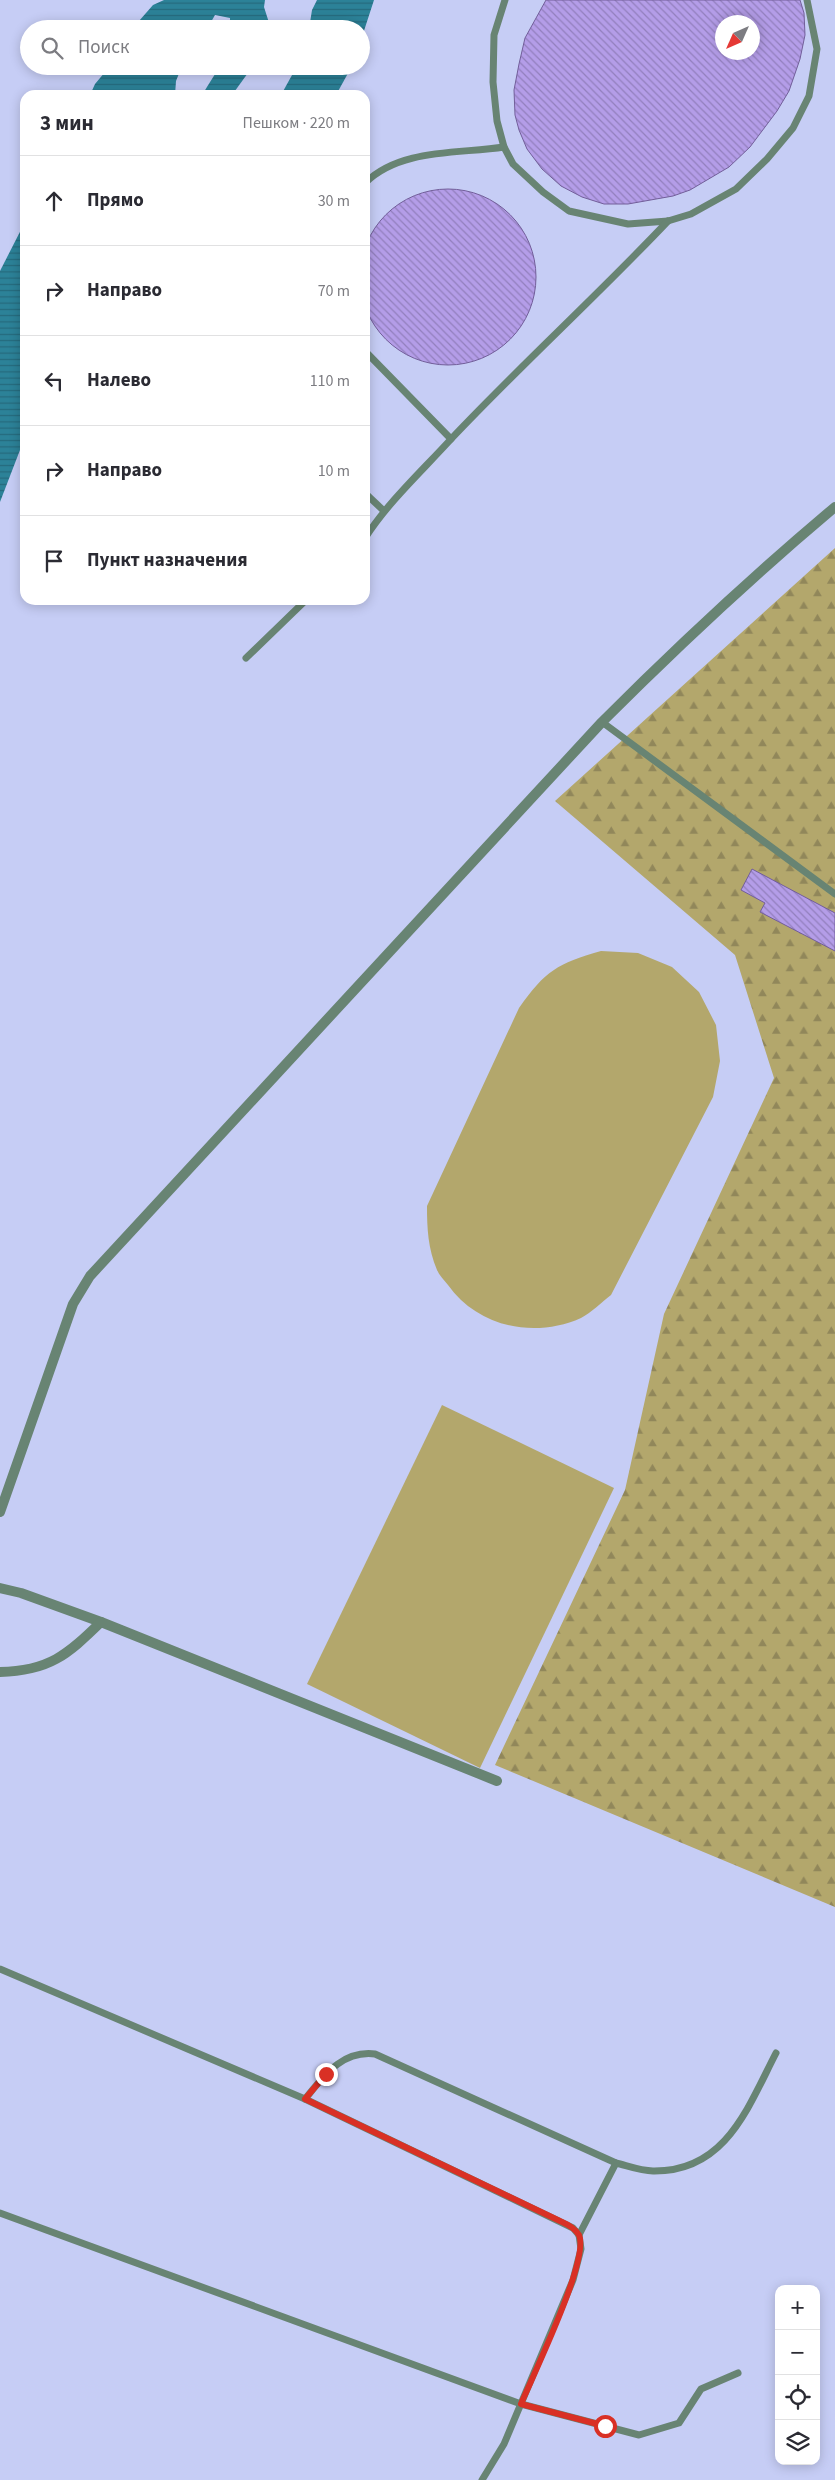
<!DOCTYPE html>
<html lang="ru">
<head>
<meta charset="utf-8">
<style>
  body { margin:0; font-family:"Source Sans 3",sans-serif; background:#f7f7f7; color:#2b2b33 }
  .controls { position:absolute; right:15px; bottom:15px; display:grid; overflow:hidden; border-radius:10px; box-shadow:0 2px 12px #0003 }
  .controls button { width:45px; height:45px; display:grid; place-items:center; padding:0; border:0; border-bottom:1px solid #e1e1e2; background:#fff; color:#2b2b33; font:25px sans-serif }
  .compass { position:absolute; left:715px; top:15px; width:45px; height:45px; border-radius:50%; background:#fff; box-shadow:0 2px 12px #0003; rotate:225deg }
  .stop { position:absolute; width:15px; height:15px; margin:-11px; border:4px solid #d93025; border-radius:50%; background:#fff }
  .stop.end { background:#d93025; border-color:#fff; box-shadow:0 1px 5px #0008 }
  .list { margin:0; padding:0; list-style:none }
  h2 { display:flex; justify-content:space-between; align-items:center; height:65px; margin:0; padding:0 20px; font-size:21px }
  h2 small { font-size:16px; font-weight:400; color:#7c7c81 }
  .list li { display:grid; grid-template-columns:32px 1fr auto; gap:15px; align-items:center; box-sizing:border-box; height:90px; padding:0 20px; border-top:1px solid #e1e1e2 }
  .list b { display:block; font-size:19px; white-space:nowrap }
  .list em { font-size:16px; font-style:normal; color:#7c7c81 }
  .icon { flex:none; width:28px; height:28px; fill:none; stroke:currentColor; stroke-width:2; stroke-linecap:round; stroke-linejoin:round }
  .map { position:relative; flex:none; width:835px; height:2480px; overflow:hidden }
  .search { position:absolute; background:#fff; box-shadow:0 2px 12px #0003; left:20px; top:20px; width:350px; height:55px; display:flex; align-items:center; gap:12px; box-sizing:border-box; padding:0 18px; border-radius:28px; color:#7c7c81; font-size:19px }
  .panel { position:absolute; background:#fff; box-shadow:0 2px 12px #0003; left:20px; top:90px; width:350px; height:515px; border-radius:15px }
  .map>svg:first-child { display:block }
</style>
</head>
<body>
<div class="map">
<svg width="835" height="2480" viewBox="0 0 835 2480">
  <defs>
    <pattern id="forest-firs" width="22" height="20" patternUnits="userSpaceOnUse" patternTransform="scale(1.25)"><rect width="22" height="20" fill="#b3a76c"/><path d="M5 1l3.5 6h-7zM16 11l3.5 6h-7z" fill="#91875a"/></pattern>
    <pattern id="water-rules" width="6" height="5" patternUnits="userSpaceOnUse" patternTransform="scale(1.25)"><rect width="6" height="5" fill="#2c8298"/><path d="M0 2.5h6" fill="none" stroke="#256a7d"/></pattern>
    <pattern id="building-back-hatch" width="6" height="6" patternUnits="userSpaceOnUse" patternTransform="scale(1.25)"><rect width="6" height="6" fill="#b49de8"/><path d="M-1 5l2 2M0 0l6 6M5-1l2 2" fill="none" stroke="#927fbd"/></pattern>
  </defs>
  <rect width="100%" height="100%" fill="#c6cdf5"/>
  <g fill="#b3a76c">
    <path d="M 601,951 L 638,953 L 672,967 L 699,992 L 716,1025 L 720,1061 L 713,1097 L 611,1295 C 602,1302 591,1313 581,1318 C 534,1339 478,1327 448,1285 C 444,1280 439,1275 437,1270 C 428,1248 427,1229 427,1206 L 519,1008 C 546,970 557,964 601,951 Z"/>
    <polygon points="442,1405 614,1488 480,1768 307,1684"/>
  </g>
  <polygon fill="url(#forest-firs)" points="835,548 835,1907 495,1765 625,1490 664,1314 774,1078 735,955 555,801"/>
  <g fill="url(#water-rules)">
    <polygon points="164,0 265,0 264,7 271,29 230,29 230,18 215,15 207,29 132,29 153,5"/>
    <polygon points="317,0 374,0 361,40 361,29 309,29 312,10"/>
    <polygon points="110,66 182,66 176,81 175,95 90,95 95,84"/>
    <polygon points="220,66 253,66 232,95 202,95"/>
    <polygon points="297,66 352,66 336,95 281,95"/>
    <polygon points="25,222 25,437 0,502 0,271"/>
  </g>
  <g fill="url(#building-back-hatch)" stroke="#725e9a" fill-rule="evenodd">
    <path d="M 546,0 L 800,0 L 804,13 L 805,35 L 800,59 L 789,91 L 777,111 L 750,147 L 729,167 L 690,190 L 673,196 L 628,204 L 604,204 L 582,197 L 561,186 L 542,169 L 527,149 L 519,130 L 515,115 L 514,90 L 519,64 L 525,38 ZM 722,22 L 752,22 L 752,52 L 722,52 Z"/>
    <circle cx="448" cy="277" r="88"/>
    <polygon points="752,869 835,913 835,951 760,912 765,903 741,890"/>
  </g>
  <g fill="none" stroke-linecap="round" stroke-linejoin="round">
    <g stroke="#688473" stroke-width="7">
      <polyline points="505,0 494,35 493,82 497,121 504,147 513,164 543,192 569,211 628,224 668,221 691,214 736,189 767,159 793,128 809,96 817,49 807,0"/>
      <path d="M 365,183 C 400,148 459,154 504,147"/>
      <polyline points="365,351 451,439"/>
      <polyline points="365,493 384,511"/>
      <path d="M 365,538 C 389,501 422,471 452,438 C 522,364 598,295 668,221"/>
      <polyline points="246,658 306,600"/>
      <polyline points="602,722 835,894"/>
      <polyline points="0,1969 305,2099 573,2228 579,2235 581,2249 573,2280 504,2444 482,2480"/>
      <path d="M 305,2099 C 324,2076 342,2050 375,2054 L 616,2163 C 628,2166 641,2171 653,2171 C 726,2172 748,2107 776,2053"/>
      <polyline points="0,2213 521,2404 639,2435 679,2423 701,2389 738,2373"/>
      <polyline points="579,2235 616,2163"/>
    </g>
    <g stroke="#688473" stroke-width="10">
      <path d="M 0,1512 L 73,1304 L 90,1276 L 602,722 C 677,647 754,575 835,507"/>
      <polyline points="0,1588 21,1593 101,1622"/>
      <path d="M 0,1672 C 49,1671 67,1655 101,1622 L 497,1781"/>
    </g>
  </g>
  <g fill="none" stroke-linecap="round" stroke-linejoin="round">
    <path stroke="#d93025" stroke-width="6" d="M 326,2074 L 305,2099 L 560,2221 C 567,2224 575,2228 579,2235 C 590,2259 533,2375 521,2404 L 605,2426"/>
  </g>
</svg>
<div class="controls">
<button>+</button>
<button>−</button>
<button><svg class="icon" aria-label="locate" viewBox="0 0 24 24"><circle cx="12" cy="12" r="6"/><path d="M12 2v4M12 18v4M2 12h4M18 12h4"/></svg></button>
<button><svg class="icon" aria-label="layers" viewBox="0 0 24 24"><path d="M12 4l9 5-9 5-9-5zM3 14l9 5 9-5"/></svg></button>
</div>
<svg class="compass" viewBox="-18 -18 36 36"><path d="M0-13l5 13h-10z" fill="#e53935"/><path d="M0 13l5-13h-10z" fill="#7c7c81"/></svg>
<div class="stop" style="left:605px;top:2426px"></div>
<div class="stop end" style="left:326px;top:2074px"></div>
<div class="search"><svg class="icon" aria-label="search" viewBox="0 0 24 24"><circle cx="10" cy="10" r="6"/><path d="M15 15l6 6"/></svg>Поиск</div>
<section class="panel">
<h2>3 мин<small>Пешком · 220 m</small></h2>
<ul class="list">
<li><svg class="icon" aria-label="ahead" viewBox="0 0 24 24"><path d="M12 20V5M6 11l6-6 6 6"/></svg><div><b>Прямо</b></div><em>30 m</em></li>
<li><svg class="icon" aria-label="right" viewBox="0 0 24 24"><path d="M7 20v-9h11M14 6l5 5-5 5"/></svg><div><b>Направо</b></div><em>70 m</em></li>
<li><svg class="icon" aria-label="left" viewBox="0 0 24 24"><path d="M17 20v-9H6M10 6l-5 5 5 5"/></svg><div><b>Налево</b></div><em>110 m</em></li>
<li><svg class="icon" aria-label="right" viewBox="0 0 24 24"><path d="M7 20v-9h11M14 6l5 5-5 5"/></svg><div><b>Направо</b></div><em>10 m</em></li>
<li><svg class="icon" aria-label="arrive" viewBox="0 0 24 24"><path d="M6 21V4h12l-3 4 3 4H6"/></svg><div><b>Пункт назначения</b></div></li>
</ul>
</section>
</div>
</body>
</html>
